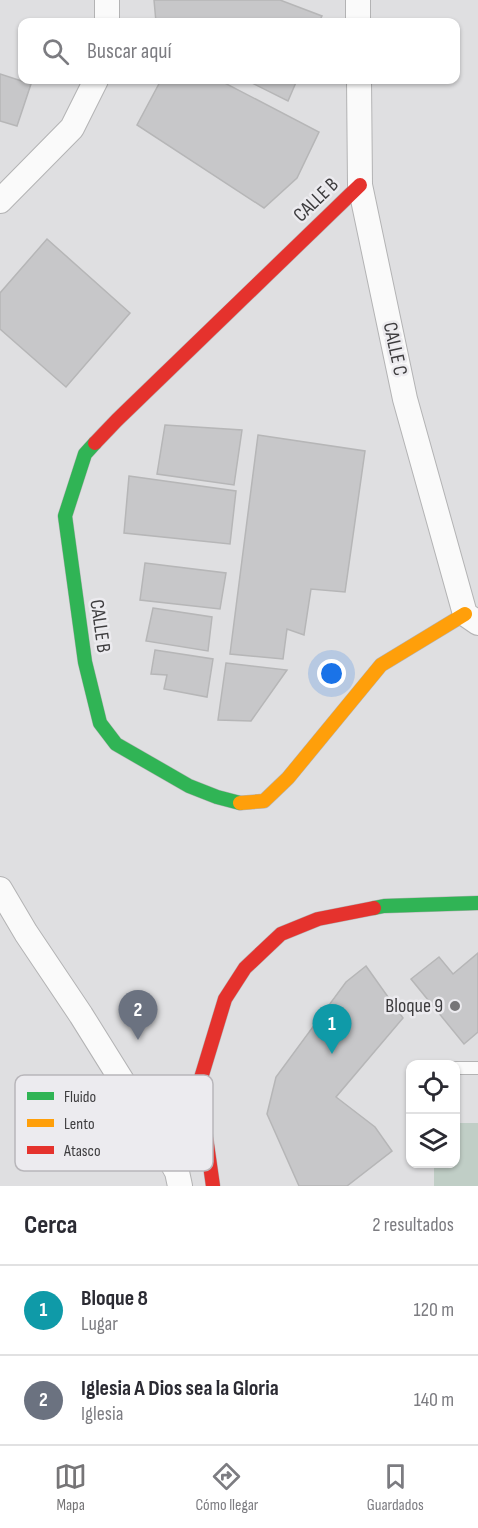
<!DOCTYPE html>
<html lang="es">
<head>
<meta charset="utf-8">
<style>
  body { margin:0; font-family:"Sofia Sans Condensed",sans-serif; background:#f2f2f3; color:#2b2b33 }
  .controls { position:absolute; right:18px; bottom:18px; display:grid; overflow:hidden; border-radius:12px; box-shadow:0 2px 4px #0004 }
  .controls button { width:54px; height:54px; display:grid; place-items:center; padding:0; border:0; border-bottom:2px solid #e1e1e2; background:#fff; color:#2b2b33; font:30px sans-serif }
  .you { position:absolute; left:332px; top:674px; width:21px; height:21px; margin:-15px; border:4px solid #fff; border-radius:50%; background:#1a73e8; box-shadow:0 0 0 9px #1a73e833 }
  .badge { display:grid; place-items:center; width:39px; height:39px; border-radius:50%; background:#767577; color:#fff; font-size:20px; font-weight:700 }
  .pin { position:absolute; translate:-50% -50px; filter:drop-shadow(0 2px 3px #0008) }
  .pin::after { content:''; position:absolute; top:32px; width:21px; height:18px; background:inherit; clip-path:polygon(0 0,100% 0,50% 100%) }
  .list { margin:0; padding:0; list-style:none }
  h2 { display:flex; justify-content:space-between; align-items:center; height:78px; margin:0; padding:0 24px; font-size:26px }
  h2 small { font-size:20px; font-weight:400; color:#7c7c81 }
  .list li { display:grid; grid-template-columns:39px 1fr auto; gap:18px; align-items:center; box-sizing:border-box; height:90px; padding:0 24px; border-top:2px solid #e1e1e2 }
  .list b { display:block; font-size:22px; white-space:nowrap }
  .list p { margin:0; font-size:20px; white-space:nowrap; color:#7c7c81 }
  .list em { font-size:20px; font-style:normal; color:#7c7c81 }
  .icon { flex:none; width:33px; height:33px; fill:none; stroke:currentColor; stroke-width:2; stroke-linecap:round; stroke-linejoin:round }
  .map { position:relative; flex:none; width:478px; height:1186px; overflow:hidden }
  .search { position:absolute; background:#fff; box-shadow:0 2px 4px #0004; left:18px; right:18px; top:18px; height:66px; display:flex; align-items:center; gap:15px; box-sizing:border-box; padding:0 21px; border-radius:12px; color:#7c7c81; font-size:22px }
  .sheet { height:258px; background:#fff }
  nav { display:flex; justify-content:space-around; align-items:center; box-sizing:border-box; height:84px; border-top:2px solid #e1e1e2; background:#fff; font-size:16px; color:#7c7c81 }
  nav a { display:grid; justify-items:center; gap:3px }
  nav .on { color:#767577 }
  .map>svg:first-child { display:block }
</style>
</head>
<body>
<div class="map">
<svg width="478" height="1186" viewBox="0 0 478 1186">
  <rect width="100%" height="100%" fill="#dfdfe1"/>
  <polygon fill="#c0cec6" points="456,1123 478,1123 478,1186 434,1186 434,1164 456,1164"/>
  <g fill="#c7c7c9" stroke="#b6b6b7" stroke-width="1.5">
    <polygon points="154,0 280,0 322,16 319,22 156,22"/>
    <polygon points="0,74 31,84 17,126 0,121"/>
    <polygon points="161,80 219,80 319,132 297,178 264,208 137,125"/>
    <polygon points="246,80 297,80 288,101"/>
    <polygon points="47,239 130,313 66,387 0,329 0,293"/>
    <polygon points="165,425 242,430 234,485 157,474"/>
    <polygon points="258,435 365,451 345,592 311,589 304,635 287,629 283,659 230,654"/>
    <polygon points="129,476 236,491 230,544 124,533"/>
    <polygon points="145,563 226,573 220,609 140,600"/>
    <polygon points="153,608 212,617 208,651 146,641"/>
    <polygon points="155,650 213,659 207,697 164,689 167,675 151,674"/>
    <polygon points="226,663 287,670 251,721 218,720"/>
    <polygon points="478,953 478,1032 464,1044 411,979 439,957 453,974"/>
    <polygon points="366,966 403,1018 336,1097 375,1127 392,1151 347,1186 299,1186 267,1114 276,1077 346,982"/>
  </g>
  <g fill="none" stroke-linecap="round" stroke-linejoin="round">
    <g stroke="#b3b3b4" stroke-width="14">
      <polyline id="lane" points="456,1068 478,1068"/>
    </g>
    <g stroke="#b3b3b4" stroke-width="26">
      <g id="street">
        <polyline points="107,0 107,22"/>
        <polyline points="358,0 358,22"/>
        <polyline points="359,80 360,185 405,399 465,614 478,623"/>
        <polyline points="0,201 72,128 96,80"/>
        <polyline points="0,889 26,933 81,1015 159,1140 177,1172 180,1186"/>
      </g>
    </g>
    <g stroke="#b3b3b4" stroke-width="15">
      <g id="fast">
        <polyline points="95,443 85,454 65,516 85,662 100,723 116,744 189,786 217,797 240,803"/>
        <polyline points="374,908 384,906 478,903"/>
      </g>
    </g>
    <g stroke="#b3b3b4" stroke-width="15">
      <polyline id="slow" points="240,803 264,801 288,778 381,665 465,614"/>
    </g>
    <g stroke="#b3b3b4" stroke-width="15">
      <g id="jam">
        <polyline points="95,443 117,420 360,185"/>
        <polyline points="213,1186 204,1123 201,1078 225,999 245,968 281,934 318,919 374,908"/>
      </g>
    </g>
    <use href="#lane" stroke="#fafafa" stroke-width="12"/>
    <use href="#street" stroke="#fafafa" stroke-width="24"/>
    <use href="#fast" stroke="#30b455" stroke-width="14"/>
    <use href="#slow" stroke="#ff9f0a" stroke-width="14"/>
    <use href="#jam" stroke="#e5322d" stroke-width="14"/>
  </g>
  <circle fill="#767577" stroke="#ecebef" stroke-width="2" cx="455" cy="1006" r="6"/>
  <g text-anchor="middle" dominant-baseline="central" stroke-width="5" stroke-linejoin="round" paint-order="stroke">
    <g font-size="20" fill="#3d3c3e" stroke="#ecebef">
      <text transform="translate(316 200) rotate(-44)">CALLE B</text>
      <text transform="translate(395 349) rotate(78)">CALLE C</text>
      <text transform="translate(100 626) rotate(82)">CALLE B</text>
    </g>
    <g font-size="20" fill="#3d3c3e" stroke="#ecebef" text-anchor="end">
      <text x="443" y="1006">Bloque 9</text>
    </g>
  </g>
  <rect x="15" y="1075" width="198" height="96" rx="9" fill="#ecebef" stroke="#b8b6ba" stroke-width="1.5"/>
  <rect x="27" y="1092" width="27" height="8" fill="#30b455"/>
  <rect x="27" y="1119" width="27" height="8" fill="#ff9f0a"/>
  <rect x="27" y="1146" width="27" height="8" fill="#e5322d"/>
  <g font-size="16" fill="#3d3c3e">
    <text x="64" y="1102">Fluido</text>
    <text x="64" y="1129">Lento</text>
    <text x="64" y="1156">Atasco</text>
  </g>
</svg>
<div class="controls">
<button><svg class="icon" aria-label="locate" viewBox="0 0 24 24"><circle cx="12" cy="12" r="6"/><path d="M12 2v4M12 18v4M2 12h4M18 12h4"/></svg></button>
<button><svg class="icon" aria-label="layers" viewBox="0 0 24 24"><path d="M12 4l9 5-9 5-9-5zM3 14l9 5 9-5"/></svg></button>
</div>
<div class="you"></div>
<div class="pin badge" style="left:332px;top:1054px;background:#0f9aa8">1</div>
<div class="pin badge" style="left:138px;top:1040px;background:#6b7280">2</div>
<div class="search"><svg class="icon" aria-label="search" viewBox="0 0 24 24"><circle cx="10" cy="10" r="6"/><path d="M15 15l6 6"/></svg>Buscar aquí</div>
</div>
<section class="sheet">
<h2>Cerca<small>2 resultados</small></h2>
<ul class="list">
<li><span class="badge" style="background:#0f9aa8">1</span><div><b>Bloque 8</b><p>Lugar</p></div><em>120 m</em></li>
<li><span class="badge" style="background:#6b7280">2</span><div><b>Iglesia A Dios sea la Gloria</b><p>Iglesia</p></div><em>140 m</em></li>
</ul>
</section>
<nav>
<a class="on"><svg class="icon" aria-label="map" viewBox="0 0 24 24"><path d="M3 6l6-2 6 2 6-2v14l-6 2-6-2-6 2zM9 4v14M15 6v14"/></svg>Mapa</a>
<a><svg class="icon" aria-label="directions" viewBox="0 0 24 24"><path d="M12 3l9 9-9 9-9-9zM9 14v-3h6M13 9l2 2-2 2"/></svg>Cómo llegar</a>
<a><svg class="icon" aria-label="saved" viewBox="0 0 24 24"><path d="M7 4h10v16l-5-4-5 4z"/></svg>Guardados</a>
</nav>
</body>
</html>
